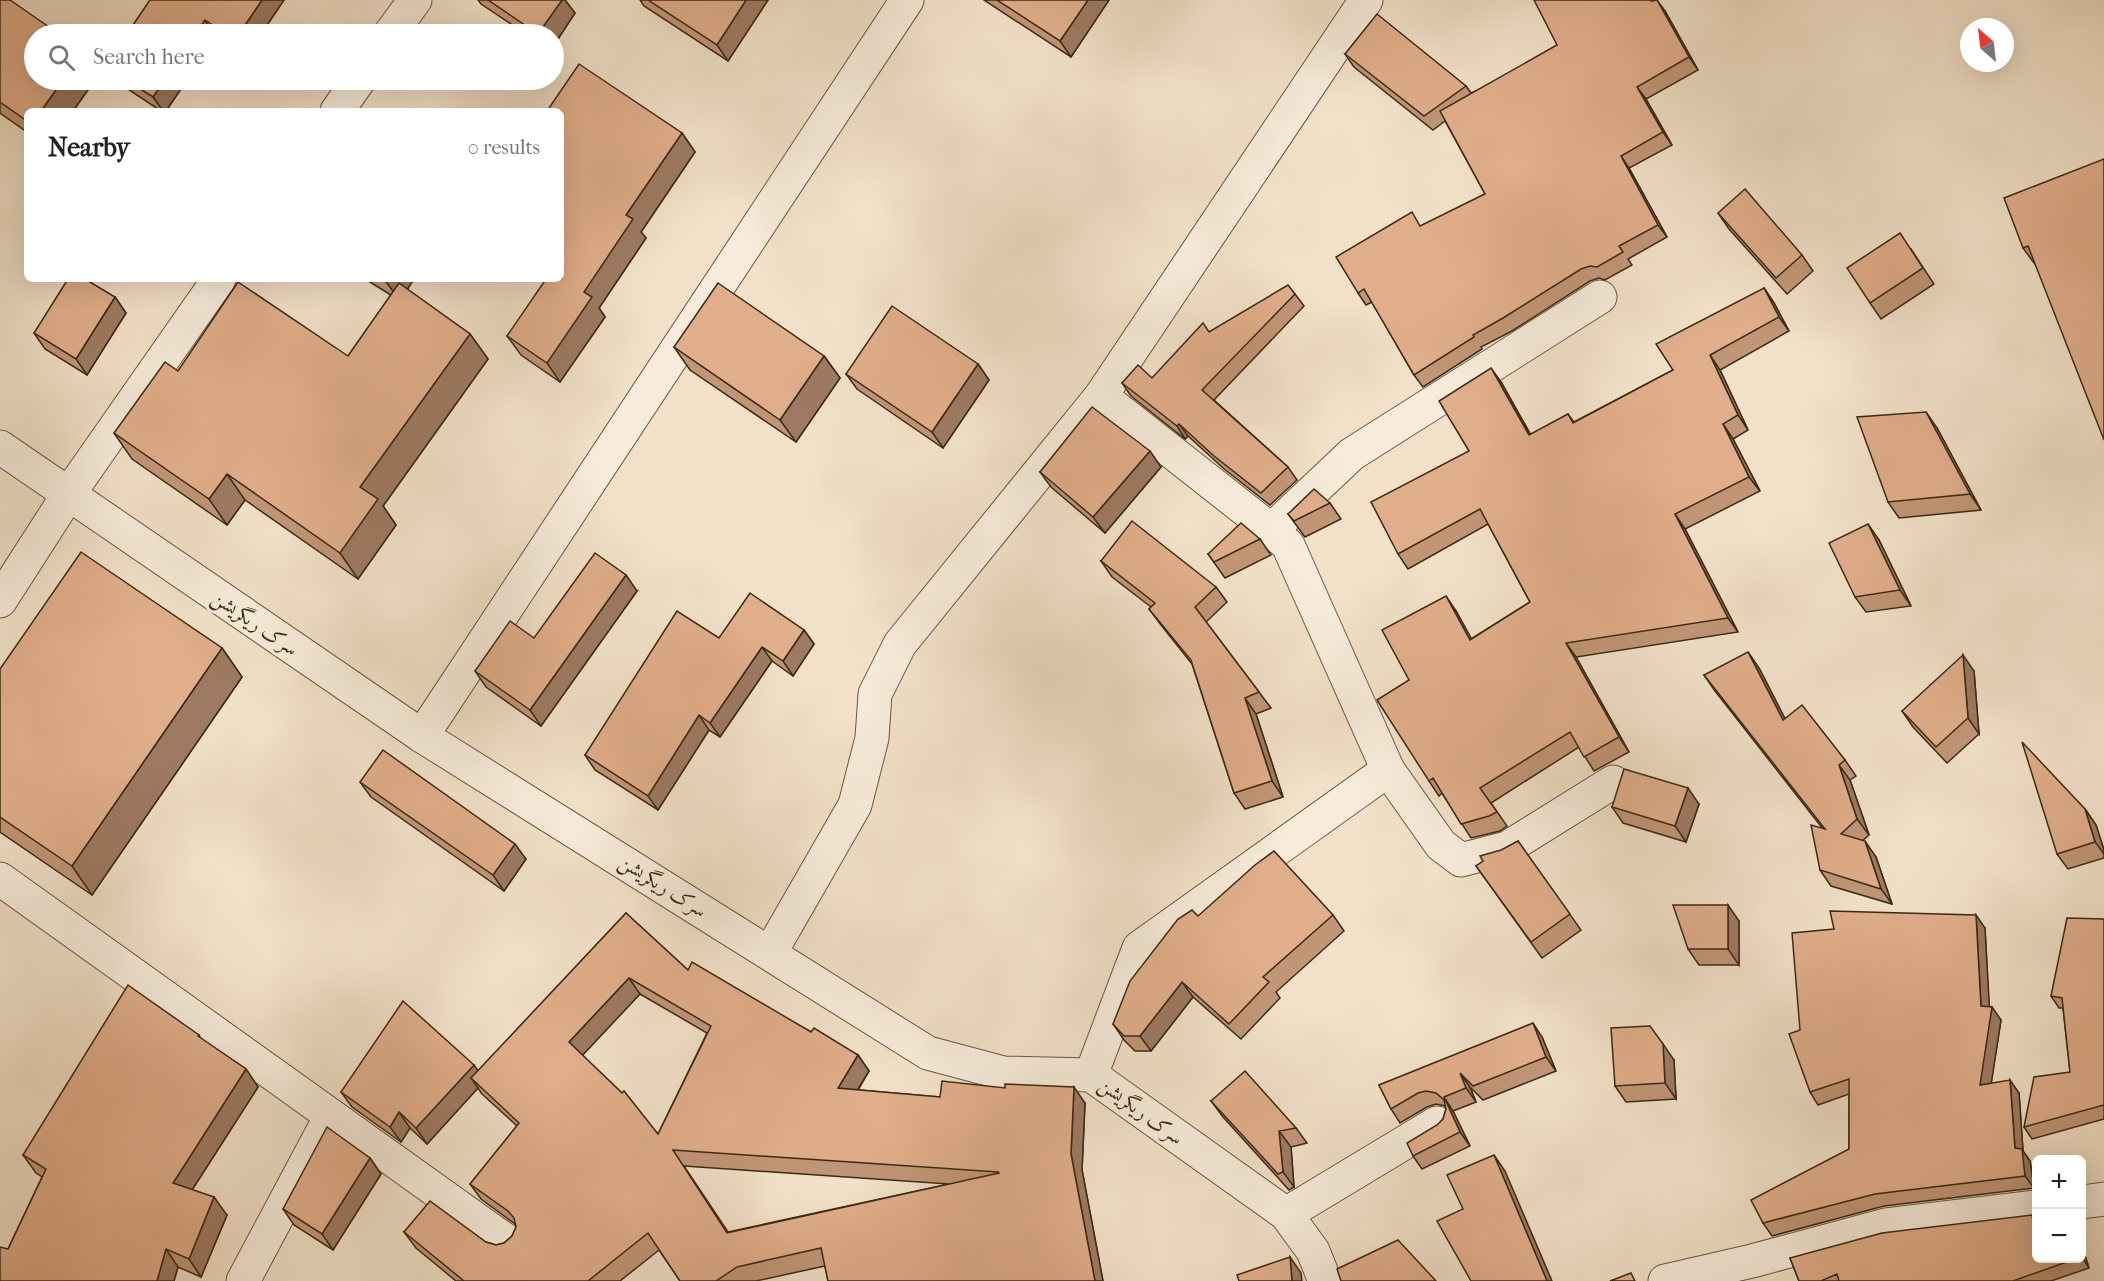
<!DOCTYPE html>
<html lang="en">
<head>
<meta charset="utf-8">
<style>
  body { margin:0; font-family:"IM FELL French Canon",Amiri,serif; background:#f6f6f6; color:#222 }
  .controls { position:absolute; right:18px; bottom:18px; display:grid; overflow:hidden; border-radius:9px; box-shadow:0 6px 24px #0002 }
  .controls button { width:54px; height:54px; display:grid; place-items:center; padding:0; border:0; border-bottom:2px solid #e0e0e0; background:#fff; color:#222; font:30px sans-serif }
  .compass { position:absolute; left:1960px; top:18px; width:54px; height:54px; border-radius:50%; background:#fff; box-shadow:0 6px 24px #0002; rotate:332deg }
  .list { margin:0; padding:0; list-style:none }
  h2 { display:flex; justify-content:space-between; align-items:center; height:78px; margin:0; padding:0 24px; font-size:26px }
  h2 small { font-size:20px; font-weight:400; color:#767676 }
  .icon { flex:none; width:33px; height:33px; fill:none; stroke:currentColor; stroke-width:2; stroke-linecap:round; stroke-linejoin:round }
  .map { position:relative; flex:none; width:2104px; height:1281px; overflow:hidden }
  .search { position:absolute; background:#fff; box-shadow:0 6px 24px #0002; left:24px; top:24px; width:540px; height:66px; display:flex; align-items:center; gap:15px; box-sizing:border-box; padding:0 21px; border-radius:33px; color:#767676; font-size:22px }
  .panel { position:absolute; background:#fff; box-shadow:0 6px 24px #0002; left:24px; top:108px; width:540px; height:174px; border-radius:9px }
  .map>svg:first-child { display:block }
</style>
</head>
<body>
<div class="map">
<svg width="2104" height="1281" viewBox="0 0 2104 1281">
  <rect width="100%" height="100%" fill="#f2e1c8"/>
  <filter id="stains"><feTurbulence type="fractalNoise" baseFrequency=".00333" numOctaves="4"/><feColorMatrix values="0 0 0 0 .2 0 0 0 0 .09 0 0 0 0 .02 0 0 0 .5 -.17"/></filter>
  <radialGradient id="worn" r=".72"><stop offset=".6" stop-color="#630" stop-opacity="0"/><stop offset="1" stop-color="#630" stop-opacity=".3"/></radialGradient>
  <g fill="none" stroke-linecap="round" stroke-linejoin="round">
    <g stroke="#695741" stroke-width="35">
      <g id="minor">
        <polyline points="390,34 415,0"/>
        <polyline points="337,111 359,80"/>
        <polyline points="1101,396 1271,530 1288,545 1388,770 1441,845 1461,860 1507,848 1613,782"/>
        <polyline points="0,447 422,736 928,1053 1003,1073 1091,1075 1286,1214 1313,1251 1325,1281"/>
        <polyline points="1283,519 1352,454 1600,297"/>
        <polyline points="0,601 68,495 219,279"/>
        <polyline points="422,736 907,0"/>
        <polyline points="0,879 508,1242"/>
        <polyline points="770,953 855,805 872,738 875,694 900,644 1101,396 1366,0"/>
        <polyline points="1091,1075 1139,948 1388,770"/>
        <polyline points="2082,1202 2104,1199"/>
        <polyline points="1286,1214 1437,1123"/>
        <polyline points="243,1281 331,1116"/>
        <polyline points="1665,1281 1752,1261 1886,1225 2036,1207"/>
      </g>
    </g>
    <use href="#minor" stroke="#f7ecdb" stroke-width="33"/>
  </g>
  <g fill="#c19677" stroke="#3b2914" stroke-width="1.5" fill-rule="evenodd">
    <polygon points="0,0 95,80 73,111 27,111 27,132 0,113"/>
    <polygon points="150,0 284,0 261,34 127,34"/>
    <polygon points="478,0 565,0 575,13 554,45 554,34 526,34 481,4"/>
    <polygon points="640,0 768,0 728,61 644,6"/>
    <polygon points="984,0 1109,0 1071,57"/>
    <polygon points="1665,11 1698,70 1646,99 1672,145 1629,168 1667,237 1628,259 1632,265 1605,280 1599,278 1590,281 1512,331 1481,347 1482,349 1423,387 1414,375 1372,302 1366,305 1358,293 1421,226 1485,194 1445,121 1433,130 1354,67 1345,54 1466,86 1471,93"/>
    <polygon points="115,80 187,80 166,111 161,111 117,82"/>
    <polygon points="682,133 695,152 641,232 646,238 599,308 605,317 560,382 521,355 507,336"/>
    <polygon points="2104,159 2037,267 2023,248"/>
    <polygon points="1718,213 1802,255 1813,271 1787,294 1729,229"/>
    <polygon points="1911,249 1934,284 1881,319 1870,303"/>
    <polygon points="365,279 414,279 407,289 470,334 488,359 383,506 396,525 358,579 245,500 227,525 132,459 114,433 178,371 348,356 391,295"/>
    <polygon points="1764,288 1774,303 1789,331 1720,370 1748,430 1733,439 1760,491 1685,529 1738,632 1576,657 1629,752 1594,771 1579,747 1491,803 1507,826 1500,831 1471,838 1442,793 1439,796 1429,781 1409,680 1456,611 1471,639 1530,602 1488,524 1408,569 1398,554 1469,451 1501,382 1531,435 1568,414 1574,422 1673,370"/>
    <polygon points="1295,294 1304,306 1214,400 1288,467 1297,480 1270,505 1223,468 1188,436 1185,439 1131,396 1122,383 1152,378 1209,332"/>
    <polygon points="115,297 126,313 87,375 45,349 34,333"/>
    <polygon points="674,347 824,356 840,378 796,442 690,370"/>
    <polygon points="978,364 989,380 943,448 857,389 846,374"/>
    <polygon points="1937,428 1981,510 1899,518 1888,502"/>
    <polygon points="1161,467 1105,533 1051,487 1040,472"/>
    <polygon points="1330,503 1341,519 1305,537 1288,514"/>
    <polygon points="1260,539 1271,555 1225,578 1208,554"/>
    <polygon points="1879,540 1911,606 1866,612 1855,597"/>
    <polygon points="1101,561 1216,587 1227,602 1206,622 1271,708 1256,714 1283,797 1245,809 1234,793 1192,664 1161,625 1149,609 1151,607 1112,577"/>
    <polygon points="637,591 541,726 486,687 475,671 534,638"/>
    <polygon points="804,630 814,644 793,676 772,661 720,737 709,730 658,810 595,770 585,755 719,638"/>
    <polygon points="222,648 242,677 92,895 0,832 0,669"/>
    <polygon points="1759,668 1785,719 1845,760 1856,776 1850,780 1869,835 1862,841 1876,857 1892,904 1831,886 1820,870 1823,829 1715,691 1704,675"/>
    <polygon points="1974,671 1979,734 1947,763 1913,727 1902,711"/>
    <polygon points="360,782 526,859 504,891 371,797"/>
    <polygon points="1699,804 1686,842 1623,823 1612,807"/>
    <polygon points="2085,809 2096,825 2104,850 2104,858 2068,869 2057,854"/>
    <polygon points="1518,841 1581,930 1542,958 1476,866"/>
    <path d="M 626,913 L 688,970 L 858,1055 L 869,1071 L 858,1090 L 940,1097 L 1085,1103 L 1082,1170 L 1103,1281 L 828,1281 L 825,1266 L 756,1281 L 680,1281 L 659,1250 L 620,1281 L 456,1281 L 416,1248 L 404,1232 L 486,1242 L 496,1245 L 504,1243 L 512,1236 L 516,1227 L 515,1224 L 481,1199 L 470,1184 L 517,1126 L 482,1094 L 478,1088 L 427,1144 L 410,1128 L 401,1142 L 352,1107 L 341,1092 L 474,1065 L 478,1071 ZM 640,994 L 707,1033 L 658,1134 L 622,1093 L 582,1055 ZM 684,1166 L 949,1184 L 728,1232 Z"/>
    <polygon points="1333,915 1344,931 1276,992 1280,998 1241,1039 1193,997 1151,1051 1135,1051 1124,1040 1113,1024 1198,916"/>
    <polygon points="2104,919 2104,1119 2032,1139 2024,1127 2070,1072 2063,1008 2059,1008 2051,996"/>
    <polygon points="1739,921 1739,965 1699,965 1688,949"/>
    <polygon points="1985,928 1989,1007 2001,1020 1991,1083 2019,1093 2023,1151 2030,1161 2034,1188 1884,1206 1772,1236 1763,1223 1849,1149 1849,1094 1818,1105 1810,1092 1800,1030"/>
    <polygon points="199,1035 201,1039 246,1069 258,1087 192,1190 227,1215 201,1277 178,1267 174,1281 0,1281 8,1249 42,1177 36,1173 23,1155"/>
    <polygon points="1542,1037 1556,1071 1483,1100 1470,1087 1476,1102 1453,1111 1470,1146 1422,1169 1413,1156 1443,1119 1446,1109 1445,1106 1436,1104 1427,1107 1400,1123 1391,1109 1379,1085"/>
    <polygon points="1674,1060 1676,1099 1626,1102 1615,1086"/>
    <polygon points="1211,1101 1296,1128 1307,1143 1291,1147 1294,1187 1289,1190 1223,1117"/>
    <polygon points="370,1158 381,1174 333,1250 294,1225 283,1209"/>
    <polygon points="2082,1246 2089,1268 2051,1281 1799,1281 1790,1258 2082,1258"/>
  </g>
  <g fill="#9d7a61" stroke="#3b2914" stroke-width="1.5">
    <polygon points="262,0 284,0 261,34 239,34"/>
    <polygon points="562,0 565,0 575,13 554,45 554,34 538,34"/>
    <polygon points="746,0 768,0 728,61 717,45"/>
    <polygon points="1088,0 1109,0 1071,57 1060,41"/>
    <polygon points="1657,0 1665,11 1698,70 1689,57"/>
    <polygon points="205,20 214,34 195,34"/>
    <polygon points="63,80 95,80 73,111 41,111"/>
    <polygon points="165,80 187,80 166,111 163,111 153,97"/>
    <polygon points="1637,87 1646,99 1672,145 1663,132"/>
    <polygon points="682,133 695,152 641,232 646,238 599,308 605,317 560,382 547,363 584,292 626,215"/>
    <polygon points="1621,156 1629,168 1667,237 1658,225"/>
    <polygon points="384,279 414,279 400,301"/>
    <polygon points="1764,288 1774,303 1789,331 1779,317"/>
    <polygon points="115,297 126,313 87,375 76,359"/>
    <polygon points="470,334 488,359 383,506 396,525 358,579 340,553 360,487"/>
    <polygon points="1710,355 1720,370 1748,430 1738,415"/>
    <polygon points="824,356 840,378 796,442 780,420"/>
    <polygon points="978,364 989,380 943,448 932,432"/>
    <polygon points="1491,368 1501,382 1539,450 1529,435"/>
    <polygon points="1926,412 1937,428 1981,510 1970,494"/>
    <polygon points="1179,424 1188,436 1185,439 1177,426"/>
    <polygon points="1723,424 1733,439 1760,491 1749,477"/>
    <polygon points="1150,451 1161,467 1105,533 1093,517"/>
    <polygon points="227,474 245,500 227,525 209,499"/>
    <polygon points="1675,514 1685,529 1738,632 1728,618"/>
    <polygon points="1868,524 1879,540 1911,606 1900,590"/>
    <polygon points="626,575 637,591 541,726 530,710"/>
    <polygon points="1446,596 1456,611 1480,654 1470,640"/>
    <polygon points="804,630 814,644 793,676 783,661"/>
    <polygon points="1566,643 1576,657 1629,752 1619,737"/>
    <polygon points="762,647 772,661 720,737 710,723"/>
    <polygon points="222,648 242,677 92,895 72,866"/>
    <polygon points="1748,652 1759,668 1794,736 1783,720"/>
    <polygon points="1963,655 1974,671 1979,734 1968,718"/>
    <polygon points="1245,698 1256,714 1283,797 1272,781"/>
    <polygon points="699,715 709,730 658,810 648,796"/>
    <polygon points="1839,765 1850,780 1869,835 1857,819"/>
    <polygon points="1688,788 1699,804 1686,842 1675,826"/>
    <polygon points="2085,809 2096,825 2104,850 2104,854 2095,842"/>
    <polygon points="1865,841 1876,857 1892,904 1881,889"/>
    <polygon points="515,844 526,859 504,891 493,875"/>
    <polygon points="1728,905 1739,921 1739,965 1728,949"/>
    <polygon points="1976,915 1985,928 1990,1018 1992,1007 2001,1020 1989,1098 1980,1085 1981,1006"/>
    <polygon points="629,978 640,994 580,1058 569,1042"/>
    <polygon points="1182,982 1193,997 1151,1051 1140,1036"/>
    <polygon points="1533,1023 1542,1037 1556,1071 1546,1057"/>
    <polygon points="1663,1044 1674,1060 1676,1099 1665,1083"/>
    <polygon points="858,1055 869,1071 849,1104 838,1088"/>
    <polygon points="474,1065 485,1081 471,1078 478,1088 427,1144 416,1128"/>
    <polygon points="246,1069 258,1087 185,1201 173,1183"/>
    <polygon points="1460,1073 1470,1087 1476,1102 1466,1088"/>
    <polygon points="2010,1080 2019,1093 2023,1151 2030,1161 2034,1188 2025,1176 2015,1148"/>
    <polygon points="1074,1087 1085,1103 1082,1170 1103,1281 1095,1281 1071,1154"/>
    <polygon points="1444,1097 1453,1111 1470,1146 1460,1132"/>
    <polygon points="399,1112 410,1128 401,1142 390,1127"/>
    <polygon points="1279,1131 1291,1147 1294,1187 1283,1172"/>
    <polygon points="1494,1155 1505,1171 1552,1281 1547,1281"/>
    <polygon points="370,1158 381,1174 333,1250 322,1234"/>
    <polygon points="214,1197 227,1215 201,1277 189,1259"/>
    <polygon points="2082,1246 2089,1268 2082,1257"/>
    <polygon points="166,1249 178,1267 174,1281 157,1281"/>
    <polygon points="1290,1257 1301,1273 1302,1281 1292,1281"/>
  </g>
  <g fill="#e0ae8a" stroke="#3b2914" stroke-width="1.5" fill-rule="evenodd">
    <polygon points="0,0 10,0 59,34 34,34 34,80 63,80 41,111 27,111 27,121 0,102"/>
    <polygon points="150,0 262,0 239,34 226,34 205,20 195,34 127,34"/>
    <polygon points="488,0 562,0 538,34"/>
    <polygon points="648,0 746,0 717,45"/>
    <polygon points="997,0 1088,0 1060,41"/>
    <polygon points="1534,0 1651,0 1651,1 1657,0 1689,57 1637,87 1663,132 1621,156 1658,225 1619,246 1623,252 1597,267 1590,266 1581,269 1503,318 1473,335 1474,337 1414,375 1364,289 1358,293 1336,257 1412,212 1420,226 1485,194 1440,111 1557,45"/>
    <polygon points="1377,14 1466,86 1424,116 1345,54"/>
    <polygon points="579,64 682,133 626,215 633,219 584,292 592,297 547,363 507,336 546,279 561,279 561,111 547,111"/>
    <polygon points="126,80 165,80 153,97"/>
    <polygon points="2104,159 2104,440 2028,246 2023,248 2004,198"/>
    <polygon points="1745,189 1802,255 1776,278 1718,213"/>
    <polygon points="1900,233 1923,268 1870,303 1847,268"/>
    <polygon points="68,279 85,279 115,297 76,359 34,333"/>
    <polygon points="238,282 348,356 399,283 470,334 360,487 378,499 340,553 227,474 209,499 114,433 165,362 178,371"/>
    <polygon points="718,283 824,356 780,420 674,347"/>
    <polygon points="1288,285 1295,294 1202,390 1288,467 1261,493 1214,456 1179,424 1177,426 1122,383 1138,365 1152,378 1203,323 1209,332"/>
    <polygon points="1764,288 1779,317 1710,355 1738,415 1723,424 1749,477 1675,514 1728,618 1566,643 1619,737 1584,757 1570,732 1480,788 1497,812 1489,816 1461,824 1433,778 1429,781 1377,700 1409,680 1382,630 1446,596 1470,640 1530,602 1480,509 1398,554 1371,502 1469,451 1439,401 1491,368 1529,435 1568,414 1573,423 1673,370 1656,344"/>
    <polygon points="892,306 978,364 932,432 846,374"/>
    <polygon points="1092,407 1150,451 1093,517 1040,472"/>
    <polygon points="1926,412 1970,494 1888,502 1857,417"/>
    <polygon points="1314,489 1330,503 1294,521 1288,514"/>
    <polygon points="1132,521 1216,587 1195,607 1259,692 1245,698 1272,781 1234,793 1191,660 1149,609 1155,603 1101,561"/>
    <polygon points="1241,523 1260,539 1214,562 1208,554"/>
    <polygon points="1868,524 1900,590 1855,597 1829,543"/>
    <polygon points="81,552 222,648 72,866 0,817 0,669"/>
    <polygon points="595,553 626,575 530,710 475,671 510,621 534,638"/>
    <polygon points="750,593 804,630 783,661 762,647 710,723 699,715 648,796 585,755 677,611 719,638"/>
    <polygon points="1748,652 1783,720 1802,705 1845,760 1839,765 1857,819 1841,834 1865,841 1881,889 1820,870 1811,825 1825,829 1704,675"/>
    <polygon points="1963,655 1968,718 1936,747 1902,711"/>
    <polygon points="2022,742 2085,809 2095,842 2057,854"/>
    <polygon points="383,750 515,844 493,875 360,782"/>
    <polygon points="1624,769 1688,788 1675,826 1612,807"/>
    <polygon points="1518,841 1570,914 1531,942 1476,866 1483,861 1480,856 1501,850"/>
    <polygon points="1274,851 1333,915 1263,977 1269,982 1229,1024 1182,982 1140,1036 1124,1036 1113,1024 1130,981 1178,919 1192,910 1198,916 1255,865"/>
    <polygon points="1673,905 1728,905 1728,949 1688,949"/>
    <polygon points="1830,911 1976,915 1981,1006 1992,1007 1980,1085 2010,1080 2015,1148 2022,1149 2025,1176 1875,1194 1763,1223 1751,1200 1849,1149 1849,1079 1810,1092 1789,1034 1800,1030 1792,933 1834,929"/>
    <path d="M 626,913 L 688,970 L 692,962 L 811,1032 L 814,1028 L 858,1055 L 838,1088 L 940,1097 L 942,1081 L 1005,1088 L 1005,1084 L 1074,1087 L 1071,1154 L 1095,1281 L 828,1281 L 821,1248 L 737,1267 L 716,1281 L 680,1281 L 648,1233 L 588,1281 L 464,1281 L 404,1232 L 430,1201 L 486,1242 L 496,1245 L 504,1243 L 512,1236 L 516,1227 L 514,1218 L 508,1211 L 470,1184 L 519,1123 L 471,1078 ZM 629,978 L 711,1026 L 658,1134 L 624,1091 L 622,1093 L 569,1042 ZM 673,1150 L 998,1172 L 999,1173 L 727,1233 Z"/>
    <polygon points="2067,918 2104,919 2104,1105 2024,1127 2034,1077 2070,1072 2062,998 2051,996"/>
    <polygon points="128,985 199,1035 198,1036 246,1069 173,1183 214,1197 189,1259 166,1249 157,1281 0,1281 0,1247 8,1249 46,1169 23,1155"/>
    <polygon points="403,1001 474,1065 416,1128 399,1112 390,1127 341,1092"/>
    <polygon points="1533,1023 1546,1057 1473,1086 1460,1073 1466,1088 1444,1097 1460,1132 1413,1156 1407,1143 1437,1125 1443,1119 1446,1109 1444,1100 1436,1093 1426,1091 1418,1093 1391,1109 1379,1085"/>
    <polygon points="1650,1026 1663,1044 1665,1083 1615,1086 1611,1028"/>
    <polygon points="1245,1071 1296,1128 1279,1131 1283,1172 1278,1174 1211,1101"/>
    <polygon points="327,1127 370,1158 322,1234 283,1209"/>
    <polygon points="1494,1155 1547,1281 1471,1281 1437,1221 1463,1209 1447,1175"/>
    <polygon points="2032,1215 2033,1221 2037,1220 2037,1258 2078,1258 2013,1281 1839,1281 1837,1274 1821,1281 1799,1281 1790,1258 1882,1233"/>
    <polygon points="1398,1240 1436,1281 1341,1281 1337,1269"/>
    <polygon points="1290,1257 1292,1281 1239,1281 1237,1275"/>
    <polygon points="1631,1273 1635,1281 1610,1281"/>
  </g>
  <g text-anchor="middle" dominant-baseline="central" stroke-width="6" stroke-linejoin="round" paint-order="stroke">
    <g font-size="20" fill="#3b2914" stroke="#f7ecdb">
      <text transform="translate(255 623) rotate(34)">سرک ریگریشن</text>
      <text transform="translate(663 886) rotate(32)">سرک ریگریشن</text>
      <text transform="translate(1141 1111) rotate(36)">سرک ریگریشن</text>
    </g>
  </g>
  <rect width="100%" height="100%" filter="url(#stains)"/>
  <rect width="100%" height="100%" fill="url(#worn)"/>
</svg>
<div class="controls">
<button>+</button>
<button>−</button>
</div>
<svg class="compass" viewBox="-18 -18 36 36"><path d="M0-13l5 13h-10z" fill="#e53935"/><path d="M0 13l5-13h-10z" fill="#767676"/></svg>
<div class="search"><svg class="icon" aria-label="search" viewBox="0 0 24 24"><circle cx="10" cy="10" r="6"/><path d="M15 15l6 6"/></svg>Search here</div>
<section class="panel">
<h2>Nearby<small>0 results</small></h2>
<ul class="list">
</ul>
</section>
</div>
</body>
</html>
